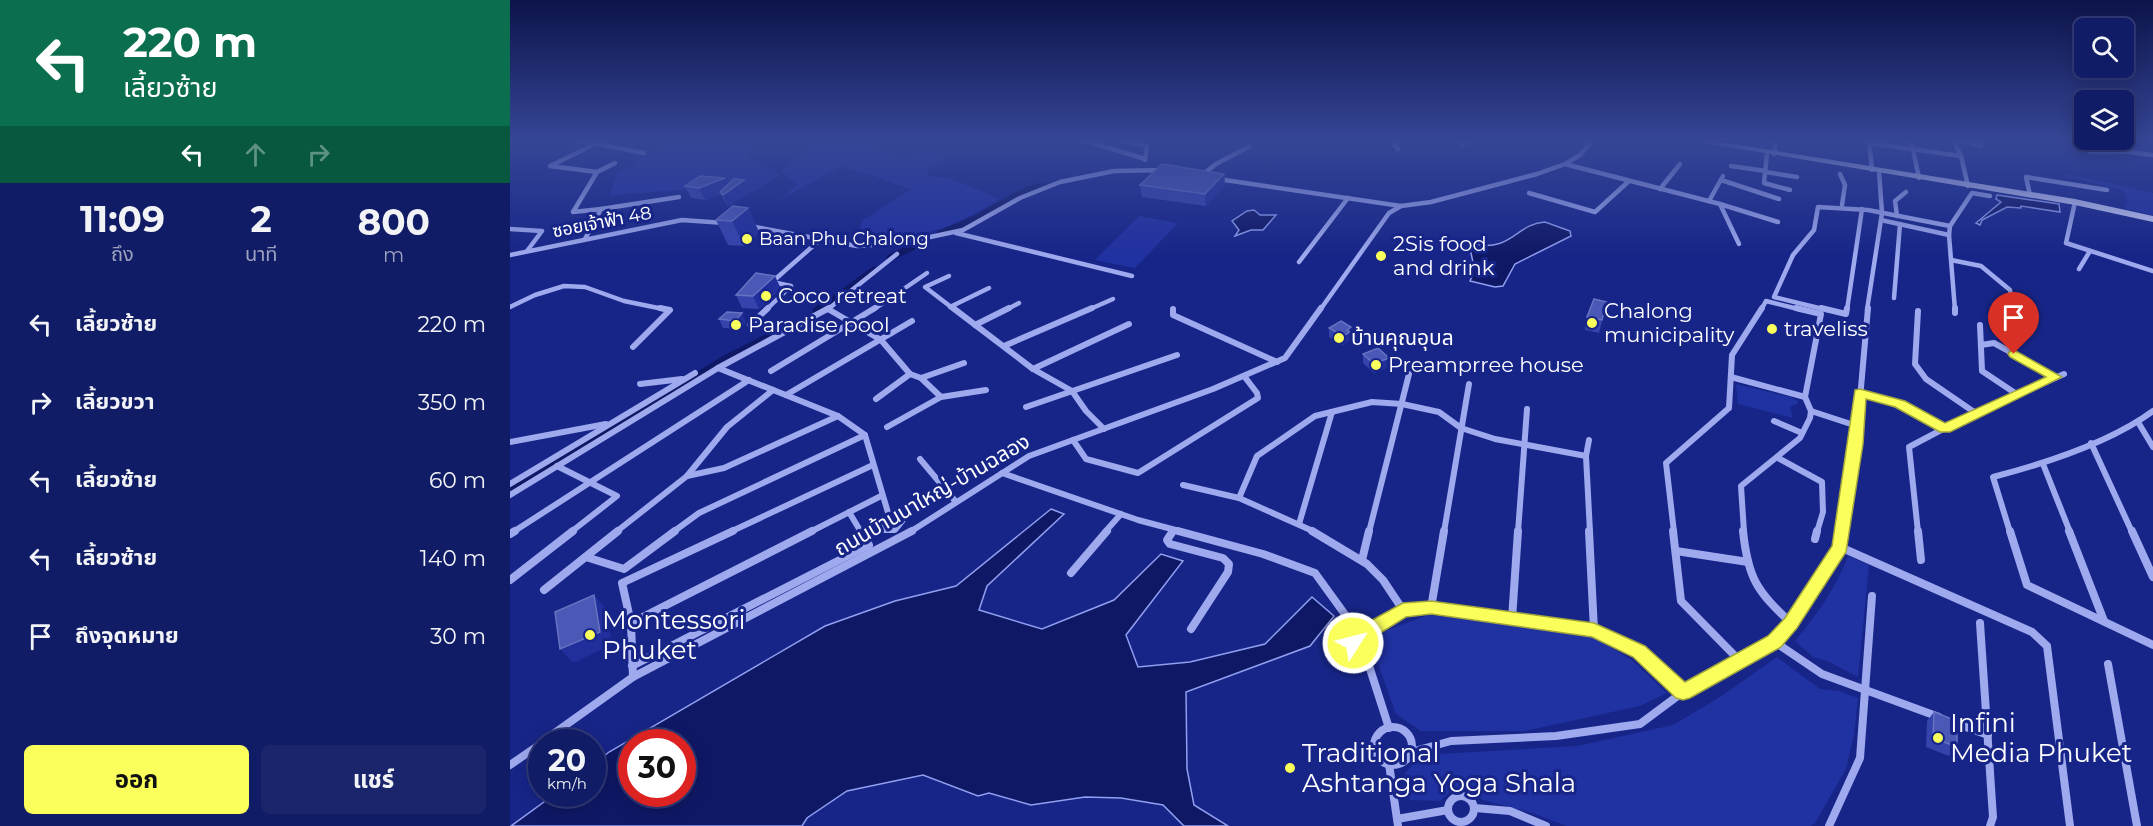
<!DOCTYPE html>
<html lang="th">
<meta charset="utf-8">
<style>
body{margin:0;font-family:Montserrat,"Noto Sans Thai",sans-serif;background:#1a256c;color:#f1f3f6;height:100vh;display:flex;flex-direction:column;font-size:22px;white-space:nowrap}
*{box-sizing:border-box;margin:0}
p{font-size:20px;color:#9ca1bf}
.icon{flex:none;width:33px;height:33px;fill:none;stroke:currentColor;stroke-width:2;stroke-linecap:round;stroke-linejoin:round}
.map{position:relative;flex:1;overflow:hidden}
.panel{display:flex;flex-direction:column;background:#111c66;width:510px}
.panel>*{flex:none}
.guide{background:#0b6e4f;color:#fff;overflow:hidden}
.controls{position:absolute;left:1564px;top:18px;display:grid;gap:12px}
.controls a{display:grid;place-items:center;width:60px;height:60px;border-radius:9px;background:#111c66;box-shadow:0 3px 15px #0003,0 0 0 2px #303a7a;font-size:30px}
.speed{position:absolute;left:18px;top:729px;display:flex;gap:12px;font-size:30px;font-weight:700;text-align:center}
.speed>*{display:grid;place-content:center;width:78px;height:78px;border-radius:50%;background:#111c66;box-shadow:0 3px 15px #0003,0 0 0 2px #303a7a;line-height:1}
.speed small{font-size:15px;font-weight:400}
.speed .limit{border:9px solid #d22;background:#fff;color:#111}
.pin{position:absolute;display:grid;place-items:center;width:51px;height:51px;color:#fff;margin:-62px -26px;border-radius:50% 50% 50% 0;rotate:-45deg;box-shadow:0 0 6px #0007}
.pin .icon{rotate:45deg}
.me{position:absolute;width:66px;margin:-33px;rotate:54deg;stroke-linejoin:round;filter:drop-shadow(0 0 4px #0008)}
.turn{display:flex;align-items:center;gap:21px;height:126px;padding:0 24px;font-size:27px}
.turn .icon{width:78px;height:78px;stroke-width:2.5}
.turn b{display:block;font-size:42px;line-height:51px}
.lanes{display:flex;align-items:center;height:57px;padding:0 24px;background:#0003;justify-content:center;gap:30px;direction:ltr}
.lanes .off{opacity:.35}
.eta{display:flex;justify-content:space-evenly;align-items:center;height:102px;text-align:center}
.eta b{font-size:36px;font-weight:700;line-height:42px}
.primary-button{display:flex;gap:12px;margin-top:auto;padding:12px 24px}
.primary-button a{flex:1;height:69px;border-radius:9px;background:#faff5b;color:#111;font-size:24px;font-weight:700;line-height:69px;text-align:center}
.primary-button a+a{background:#1a256c;color:#f1f3f6}
ul{padding:0;list-style:none}
li{display:flex;align-items:center;gap:18px;height:78px;padding:0 24px}
li div{flex:1}
li b{display:block;font-size:22px}
li em{font-style:normal}
main{display:flex;flex:1;min-height:0}
.map>svg:first-child{display:block}
.green{fill:#2031a1}
.water{fill:#0f1865;stroke:#919ff0;stroke-width:1.5;fill-rule:evenodd}
.lines{fill:none;stroke-linecap:round;stroke-linejoin:round}
.canal-far1{stroke:#0f1865;stroke-width:7}
.canal{stroke:#0f1865;stroke-width:9}
.minor-far2{stroke:#9ea9ee;stroke-width:4.5}
.minor-far1{stroke:#9ea9ee;stroke-width:6}
.minor{stroke:#9ea9ee;stroke-width:8}
.secondary{fill:#cbd1fa;fill-rule:evenodd}
.wall{fill:#3544ad}
.shaded-wall{fill:#202f9b}
.building{fill:#4b58b6;stroke:#6772c1;stroke-width:1.5}
.route{fill:#faff5b;stroke:#a2a63b;stroke-width:1.5}
.poi-dot{fill:#faff5b;stroke:#172588;stroke-width:2}
.labels{text-anchor:middle;stroke-width:6;stroke-linejoin:round;paint-order:stroke}
.far-street-label{font-size:18px;fill:#fff;stroke:#172588}
.far-poi-label{font-size:18px;fill:#fff;stroke:#172588;text-anchor:start}
.poi-label{font-size:21px;fill:#fff;stroke:#172588;text-anchor:start}
.street-label{font-size:21px;fill:#fff;stroke:#172588}
.near-poi-label{font-size:26px;fill:#fff;stroke:#172588;text-anchor:start}
</style>
<main>
<section class="panel">
<div class="guide">
<div class="turn"><svg class="icon" aria-label="left" viewBox="0 0 24 24"><path d="M17 20v-9H6M10 6l-5 5 5 5"/></svg><div><b>220 m</b>เลี้ยวซ้าย</div></div>
<div class="lanes"><svg class="icon" aria-label="left" viewBox="0 0 24 24"><path d="M17 20v-9H6M10 6l-5 5 5 5"/></svg><svg class="icon off" aria-label="ahead" viewBox="0 0 24 24"><path d="M12 20V5M6 11l6-6 6 6"/></svg><svg class="icon off" aria-label="right" viewBox="0 0 24 24"><path d="M7 20v-9h11M14 6l5 5-5 5"/></svg></div>
</div>
<div class="eta">
<div><b>11:09</b><p>ถึง</p></div>
<div><b>2</b><p>นาที</p></div>
<div><b>800</b><p>m</p></div>
</div>
<ul>
<li><svg class="icon" aria-label="left" viewBox="0 0 24 24"><path d="M17 20v-9H6M10 6l-5 5 5 5"/></svg><div><b>เลี้ยวซ้าย</b></div><em>220 m</em></li>
<li><svg class="icon" aria-label="right" viewBox="0 0 24 24"><path d="M7 20v-9h11M14 6l5 5-5 5"/></svg><div><b>เลี้ยวขวา</b></div><em>350 m</em></li>
<li><svg class="icon" aria-label="left" viewBox="0 0 24 24"><path d="M17 20v-9H6M10 6l-5 5 5 5"/></svg><div><b>เลี้ยวซ้าย</b></div><em>60 m</em></li>
<li><svg class="icon" aria-label="left" viewBox="0 0 24 24"><path d="M17 20v-9H6M10 6l-5 5 5 5"/></svg><div><b>เลี้ยวซ้าย</b></div><em>140 m</em></li>
<li><svg class="icon" aria-label="arrive" viewBox="0 0 24 24"><path d="M6 21V4h12l-3 4 3 4H6"/></svg><div><b>ถึงจุดหมาย</b></div><em>30 m</em></li>
</ul>
<div class="primary-button"><a>ออก</a><a>แชร์</a></div>
</section>
<div class="map">
<svg width="1643" height="826" viewBox="0 0 1643 826">
<rect width="100%" height="100%" fill="#172588"/>
<g class="green">
<path d="M194,140L240,150L235,156L270,174L244,192C194,188 150,190 99,196L107,172L125,165L123,161L155,149Z"/>
<path d="M344,143L394,161L417,151L437,158L416,169L419,176L438,178L490,199C438,232 403,242 342,234L350,228L352,221L401,189L348,171L331,167L269,200L287,185L270,171L303,149Z"/>
<polygon points="1557,174 1643,193 1643,215 1615,209 1613,206 1616,205 1617,200 1613,190 1555,176"/>
<polygon points="629,216 668,223 625,268 585,260"/>
<polygon points="1226,384 1280,397 1288,401 1288,404 1280,407 1283,418 1228,404"/>
<path d="M1338,556L1359,565L1348,677L1317,661L1303,657L1285,641C1307,614 1326,588 1338,556Z"/>
<polygon points="918,615 1080,635 1122,660 1157,693 1130,706 1015,731 911,731 886,714 865,655 870,636 875,631"/>
<polygon points="1267,657 1310,689 1329,691 1348,698 1344,735 1336,769 1305,823 1301,826 1057,826 1019,812 973,800 963,791 952,788 940,792 930,801 900,800 895,773 911,755 1067,746 1163,725 1210,697"/>
</g>
<g class="water">
<polygon points="1487,195 1549,204 1550,212 1511,206 1511,208 1497,207 1472,220 1470,225 1466,223 1491,202 1486,199"/>
<polygon points="744,210 750,215 766,215 753,230 741,230 725,236 729,230 722,221 737,211"/>
<path d="M1035,222L1060,231L1061,236L1005,264L993,286L985,287L960,281C966,270 963,257 958,245L961,243C1001,254 1005,224 1035,222Z"/>
<path d="M541,509L554,514L477,586L469,610L532,629L604,600L651,554L673,561L616,635L628,667L680,662L755,644L802,597L824,616L800,646L676,692L677,769L684,805L718,826H674L653,805L611,798L575,797L521,805L479,793L468,796L413,775L337,791L297,818L292,826H1L45,794H82L83,765L99,752L315,626L385,601L446,586ZM122,742H172V794H122Z"/>
</g>
<g class="lines">
<g class="canal-far1">
<polyline points="1618,140 1643,142"/>
<polyline points="517,190 534,186"/>
<polyline points="430,234 465,219 511,193"/>
<polyline points="380,258 416,240"/>
<polyline points="309,310 364,270"/>
</g>
<g class="canal">
<polyline points="307,311 311,308"/>
<polyline points="0,491 213,361 258,338"/>
</g>
<g class="minor-far2">
<polyline points="67,140 134,153"/>
<polyline points="573,140 635,159"/>
<polyline points="612,140 637,146 635,160"/>
<polyline points="885,140 884,144 888,149"/>
<polyline points="1359,140 1362,170"/>
<polyline points="1401,140 1409,178"/>
<polyline points="1448,140 1445,144 1451,156 1458,186"/>
<polyline points="1453,140 1471,146"/>
<polyline points="1360,143 1451,156"/>
<polyline points="85,144 40,166 87,172"/>
<polyline points="953,144 957,140"/>
<polyline points="1580,152 1619,152 1643,155"/>
<polyline points="1257,153 1254,183 1280,190"/>
<polyline points="1264,154 1266,140"/>
<polyline points="1055,164 1210,204 1229,244"/>
<polyline points="1221,166 1256,171"/>
<polyline points="1256,172 1287,177"/>
<polyline points="1330,174 1335,185 1332,205"/>
<polyline points="692,175 706,164 740,146"/>
<polyline points="708,179 891,206 921,202 1027,174 1055,164 1070,155 1083,140"/>
<polyline points="1211,180 1269,199"/>
<polyline points="1150,189 1170,164"/>
<polyline points="1019,193 1085,212 1119,181"/>
<polyline points="1520,195 1516,177 1597,190"/>
<polyline points="1199,201 1213,176"/>
<polyline points="1565,202 1556,243 1643,271"/>
<polyline points="1210,204 1268,222"/>
<polyline points="91,209 63,212 87,172 105,163"/>
<polyline points="1387,216 1385,201 1396,192"/>
<polyline points="240,226 347,246 392,243 453,230 510,198 550,182 604,171 654,170"/>
<polyline points="1440,226 1462,193 1480,196"/>
<polyline points="0,229 32,231 17,251"/>
<polyline points="446,233 622,276"/>
<polyline points="1439,235 1445,310"/>
<polyline points="75,239 91,209 169,197"/>
<polyline points="0,255 172,220 215,223"/>
<polyline points="1441,260 1471,266 1500,290 1503,308"/>
<polyline points="789,262 838,198"/>
<polyline points="1569,269 1580,251"/>
<polyline points="439,276 415,287 445,310"/>
<polyline points="1384,298 1390,224"/>
<polyline points="0,307 25,295 54,286 75,287 114,301 158,310"/>
<polyline points="440,307 479,288"/>
<polyline points="256,310 281,286 262,282 311,239"/>
<polyline points="317,310 387,254"/>
<polyline points="363,310 417,273"/>
<polyline points="496,310 509,303"/>
<polyline points="578,310 603,299"/>
<polyline points="810,310 879,213 891,206"/>
<polyline points="1251,310 1256,301 1292,310"/>
<polyline points="1317,310 1264,297 1283,255 1304,230 1308,207 1358,210 1440,226 1439,235 1371,220"/>
<polyline points="1337,310 1352,209"/>
<polyline points="1357,310 1372,213 1369,171"/>
</g>
<g class="minor-far1">
<polyline points="443,308 523,369 562,391 576,411 594,429"/>
<polyline points="1311,308 1336,314 1337,308"/>
<polyline points="1445,308 1445,313"/>
<polyline points="318,309 371,340 400,374 411,378 431,397 476,390"/>
<polyline points="663,309 663,315 767,362"/>
<polyline points="1408,311 1405,364 1416,379 1467,414"/>
<polyline points="240,325 258,308"/>
<polyline points="465,325 499,308"/>
<polyline points="1470,325 1472,371 1508,395"/>
<polyline points="1471,345 1484,343 1546,377"/>
<polyline points="494,346 582,308"/>
<polyline points="123,347 160,310 150,308"/>
<polyline points="208,368 328,416 355,435 379,516"/>
<polyline points="523,369 619,324"/>
<polyline points="261,371 365,308"/>
<polyline points="1221,377 1295,397"/>
<polyline points="411,378 454,363"/>
<polyline points="130,384 172,379"/>
<polyline points="1350,393 1390,404 1435,428 1399,447 1408,532"/>
<polyline points="276,395 402,321"/>
<polyline points="366,399 400,374"/>
<polyline points="516,407 667,355"/>
<polyline points="1301,411 1347,426"/>
<polyline points="1264,421 1292,433"/>
<polyline points="1628,422 1643,447"/>
<polyline points="377,427 431,397"/>
<polyline points="1435,428 1554,374"/>
<polyline points="563,440 576,459 628,473 748,398 747,393 734,376"/>
<polyline points="1079,440 1076,456 1080,532"/>
<polyline points="0,442 96,424"/>
<polyline points="1581,443 1622,532"/>
<polyline points="1268,458 1312,482 1313,512 1307,532"/>
<polyline points="410,459 446,502"/>
<polyline points="1533,464 1560,532"/>
<polyline points="47,466 107,496 61,532"/>
<polyline points="492,473 628,520 673,532"/>
<polyline points="177,476 214,468 328,416"/>
<polyline points="0,484 185,373"/>
<polyline points="673,485 729,498"/>
<polyline points="0,495 208,368 319,308"/>
<polyline points="339,512 351,532"/>
<polygon points="379,516 390,516 393,520 385,530 374,530 370,526 372,521"/>
<polyline points="789,524 822,412"/>
<polyline points="3,532 239,380"/>
<polyline points="106,532 177,476 217,427 263,390"/>
<polyline points="163,532 189,513 355,435"/>
<polyline points="220,532 363,465"/>
<polyline points="300,532 371,496"/>
<polyline points="400,532 519,456 703,389 775,358 811,308"/>
<polyline points="595,532 611,514"/>
<polyline points="662,532 663,530"/>
<polyline points="805,532 729,498 747,456 805,416 862,402 892,404 929,412 951,428 985,439 1076,456"/>
<polyline points="859,532 899,374"/>
<polyline points="934,532 959,384"/>
<polyline points="1008,532 1017,409"/>
<polyline points="1164,532 1156,463 1219,408 1222,355 1252,308"/>
<polyline points="1234,532 1231,486 1290,438 1300,418 1301,411 1295,397 1311,314 1286,308"/>
<polyline points="1332,532 1346,444 1358,308"/>
<path d="M1500,532L1483,477C1533,464 1601,442 1643,411"/>
</g>
<g class="minor">
<polyline points="663,531 657,540 660,544 713,558 719,564 718,572 681,629"/>
<polyline points="668,531 753,554 805,573 847,631"/>
<polyline points="802,531 857,564 873,580 893,610"/>
<polyline points="1079,531 1084,630"/>
<polyline points="1163,531 1171,601 1230,661"/>
<path d="M1233,531C1238,579 1247,591 1281,623"/>
<polyline points="1408,531 1411,560"/>
<polyline points="1500,531 1517,585 1643,645"/>
<polyline points="1559,531 1594,621"/>
<polyline points="1622,531 1643,577"/>
<polyline points="0,534 5,531"/>
<polyline points="1305,539 1307,531"/>
<polyline points="1330,547 1522,632 1537,646 1560,826"/>
<polyline points="1166,551 1238,562"/>
<polyline points="76,557 114,569 165,531"/>
<polyline points="852,560 859,531"/>
<polyline points="561,573 597,531"/>
<polyline points="0,580 63,531"/>
<polyline points="34,590 108,531"/>
<polyline points="921,608 934,531"/>
<polyline points="1002,619 1008,531"/>
<polyline points="121,623 302,531"/>
<polyline points="1470,623 1483,817 1480,826"/>
<circle cx="851" cy="639" r="9"/>
<polyline points="858,632 893,610 921,608 1084,630 1129,651 1173,692"/>
<polyline points="1265,642 1312,674 1429,717"/>
<polyline points="853,647 879,728"/>
<polyline points="1598,664 1627,826"/>
<polyline points="122,666 359,545 350,531"/>
<polyline points="123,677 121,623 112,583 223,531"/>
<polyline points="1442,722 1478,735"/>
<circle cx="883" cy="746" r="19"/>
<polyline points="32,742 123,677 402,531"/>
<polyline points="901,752 941,741 1046,736 1130,724 1173,692 1265,642 1281,623 1330,547 1333,531"/>
<polyline points="879,764 888,826"/>
<polyline points="0,765 32,743"/>
<circle cx="951" cy="809" r="13"/>
<polyline points="965,808 1000,811 1036,826"/>
<polyline points="887,819 938,810"/>
<polyline points="1319,826 1350,758 1362,596"/>
</g>
<polygon class="secondary" points="1177,140 1198,140 1565,199 1643,216 1643,222 1565,205"/>
</g>
<g class="wall">
<polygon points="714,174 715,186 696,206 632,197 630,185"/>
<polygon points="234,180 240,192 218,207 216,204 211,194 195,200 181,198 175,186 218,184"/>
<polygon points="238,208 249,232 234,246 218,245 206,220"/>
<polygon points="271,289 249,309 232,308 226,295"/>
<polygon points="1097,302 1089,333 1075,330 1077,317"/>
<polygon points="209,319 236,322 229,329 213,328"/>
<polygon points="819,328 841,336 840,337 840,340 833,345 819,337"/>
<polygon points="853,354 879,358 879,367 864,373 853,363"/>
<polygon points="1424,712 1447,747 1439,756 1416,747 1417,721"/>
</g>
<g class="shaded-wall">
<polygon points="714,174 715,186 696,206 695,194"/>
<polygon points="215,178 221,190 234,180 240,192 218,207 213,195 219,191 195,200 189,188"/>
<polygon points="238,208 249,232 234,246 222,221"/>
<polygon points="265,276 271,289 249,309 243,296"/>
<polygon points="232,313 236,322 229,329 225,321"/>
<polygon points="841,327 841,336 840,337 840,340 833,345 833,336 837,330"/>
<polygon points="879,358 879,367 864,373 864,364"/>
<polygon points="84,595 96,609 102,645 63,663 50,649"/>
</g>
<g class="building">
<polygon points="652,164 714,174 695,194 630,185"/>
<polygon points="190,176 215,178 189,188 175,186"/>
<polygon points="224,179 234,180 213,195 210,192"/>
<polygon points="223,206 238,208 222,221 206,220"/>
<polygon points="246,273 265,276 243,296 226,295"/>
<polygon points="1084,299 1097,302 1092,320 1077,317"/>
<polygon points="217,312 232,313 225,321 209,319"/>
<polygon points="831,321 841,327 837,330 840,332 833,336 819,328"/>
<polygon points="868,348 879,358 864,364 853,354"/>
<polygon points="84,595 90,632 50,649 45,612"/>
<polygon points="1424,712 1447,721 1447,747 1423,738"/>
</g>
<linearGradient id="sky" x2="0" y2="1"><stop stop-color="#0d144b"/><stop offset="0.55" stop-color="#364696"/><stop offset="1" stop-color="#364696" stop-opacity="0"/></linearGradient>
<rect width="1643" height="256" fill="url(#sky)"/>
<polygon class="route" points="1504,350 1552,377 1440,432 1430,432 1385,407 1356,399 1353,444 1336,552 1287,628 1271,647 1180,698 1173,700 1166,698 1123,657 1082,637 921,614 896,617 864,637 851,639 849,649 843,651 837,649 834,634 841,626 855,624 893,603 921,601 1084,623 1135,646 1175,682 1258,636 1275,618 1322,546 1345,390 1350,389 1395,401 1435,423 1536,377 1500,357 1498,354 1500,351"/>
<g class="poi-dot">
<circle cx="237" cy="239" r="6"/>
<circle cx="871" cy="256" r="6"/>
<circle cx="256" cy="296" r="6"/>
<circle cx="1082" cy="323" r="6"/>
<circle cx="226" cy="325" r="6"/>
<circle cx="1262" cy="329" r="6"/>
<circle cx="829" cy="338" r="6"/>
<circle cx="866" cy="365" r="6"/>
<circle cx="80" cy="635" r="6"/>
<circle cx="1428" cy="738" r="6"/>
<circle cx="780" cy="768" r="6"/>
</g>
<g class="labels">
<g class="far-street-label">
<text transform="translate(92 222) rotate(-11)" y="6">ซอยเจ้าฟ้า 48</text>
</g>
<g class="far-poi-label">
<text x="249" y="245">Baan Phu Chalong</text>
</g>
<g class="poi-label">
<text x="883" y="251">2Sis food<tspan x="883" dy="24">and drink</tspan></text>
<text x="268" y="303">Coco retreat</text>
<text x="1094" y="318">Chalong<tspan x="1094" dy="24">municipality</tspan></text>
<text x="238" y="332">Paradise pool</text>
<text x="1274" y="336">traveliss</text>
<text x="841" y="345">บ้านคุณอุบล</text>
<text x="878" y="372">Preamprree house</text>
</g>
<g class="street-label">
<text transform="translate(422 495) rotate(-30)" y="7">ถนนบ้านนาใหญ่-บ้านฉลอง</text>
</g>
<g class="near-poi-label">
<text x="92" y="629">Montessori<tspan x="92" dy="30">Phuket</tspan></text>
<text x="1440" y="732">Infini<tspan x="1440" dy="30">Media Phuket</tspan></text>
<text x="792" y="762">Traditional<tspan x="792" dy="30">Ashtanga Yoga Shala</tspan></text>
</g>
</g>
</svg>
<div class="controls">
<a><svg class="icon" aria-label="search" viewBox="0 0 24 24"><circle cx="10" cy="10" r="6"/><path d="M15 15l6 6"/></svg></a>
<a><svg class="icon" aria-label="layers" viewBox="0 0 24 24"><path d="M12 4l9 5-9 5-9-5zM3 14l9 5 9-5"/></svg></a>
</div>
<div class="speed"><div>20<small>km/h</small></div><div class="limit">30</div></div>
<div class="pin" style="left:1504px;top:354px;background:#d93025"><svg class="icon" aria-label="arrive" viewBox="0 0 24 24"><path d="M6 21V4h12l-3 4 3 4H6"/></svg></div>
<svg class="me" style="left:843px;top:643px" viewBox="-20 -20 40 40"><circle r="17" fill="#faff5b" stroke="#fff" stroke-width="3"/><path d="M0-11L8 9 0 5-8 9z" fill="#fff"/></svg>
</div>
</main>
